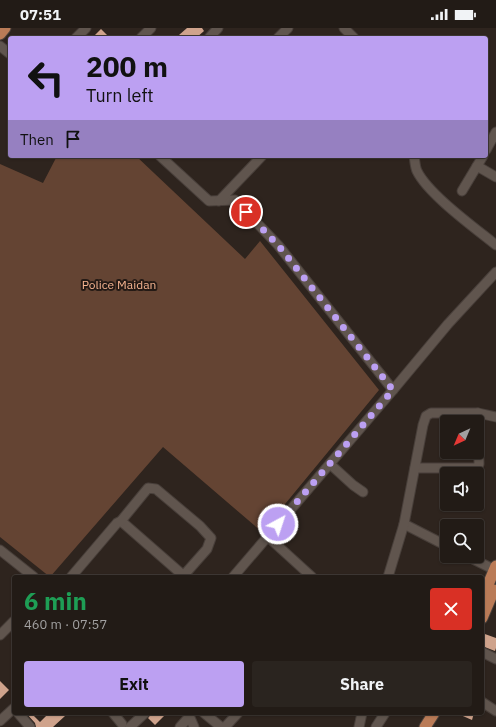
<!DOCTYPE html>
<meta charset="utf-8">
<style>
body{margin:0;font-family:"IBM Plex Sans",sans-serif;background:#2a241f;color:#f1f3f6;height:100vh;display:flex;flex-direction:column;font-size:15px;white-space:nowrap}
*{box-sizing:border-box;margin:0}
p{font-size:13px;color:#a2a1a1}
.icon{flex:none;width:22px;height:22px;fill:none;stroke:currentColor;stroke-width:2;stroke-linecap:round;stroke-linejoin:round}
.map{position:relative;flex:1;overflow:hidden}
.side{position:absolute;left:12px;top:547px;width:472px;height:140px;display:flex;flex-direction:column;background:#221b16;border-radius:4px;box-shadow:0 1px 3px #0004,0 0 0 1px #3f3935}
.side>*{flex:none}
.top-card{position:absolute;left:8px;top:8px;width:480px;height:122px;border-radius:4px;box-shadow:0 1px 3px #0004,0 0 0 1px #3f3935;background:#bca0f2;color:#111;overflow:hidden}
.needle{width:26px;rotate:224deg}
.tools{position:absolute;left:440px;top:387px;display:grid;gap:8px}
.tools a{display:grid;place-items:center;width:44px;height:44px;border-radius:4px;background:#221b16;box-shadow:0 1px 3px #0004,0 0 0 1px #3f3935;font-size:20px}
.pin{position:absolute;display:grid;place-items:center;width:34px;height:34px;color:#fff;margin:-17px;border:2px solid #fff;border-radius:50%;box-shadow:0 1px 4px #0007}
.me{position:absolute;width:44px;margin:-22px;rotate:40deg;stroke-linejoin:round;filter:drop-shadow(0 0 3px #0008)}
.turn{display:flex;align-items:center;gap:14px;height:84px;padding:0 12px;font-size:18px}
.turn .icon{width:52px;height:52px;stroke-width:2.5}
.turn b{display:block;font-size:28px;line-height:34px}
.then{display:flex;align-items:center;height:38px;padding:0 12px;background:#0003;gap:8px;font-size:15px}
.round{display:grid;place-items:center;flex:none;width:42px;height:42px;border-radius:4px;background:#2a241f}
.headline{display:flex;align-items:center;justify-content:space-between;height:68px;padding:0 12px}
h1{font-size:24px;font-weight:800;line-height:30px;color:#1e9e55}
.button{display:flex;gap:8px;margin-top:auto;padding:8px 12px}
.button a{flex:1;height:46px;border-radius:4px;background:#bca0f2;color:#111;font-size:16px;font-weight:800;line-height:46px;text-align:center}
.button a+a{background:#2a241f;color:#f1f3f6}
.status{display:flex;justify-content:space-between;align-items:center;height:28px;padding:0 20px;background:#221b16;direction:ltr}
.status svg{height:11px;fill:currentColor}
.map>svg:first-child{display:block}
.green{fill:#644433}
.building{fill:#cfa38c}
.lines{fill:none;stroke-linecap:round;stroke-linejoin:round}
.minor-casing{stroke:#483f3a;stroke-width:11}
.major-casing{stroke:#483f3a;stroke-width:13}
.minor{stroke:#60554e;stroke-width:9}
.major{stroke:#ba7b57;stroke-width:11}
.route{stroke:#bca0f2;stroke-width:7;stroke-dasharray:0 12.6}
.labels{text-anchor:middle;stroke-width:4;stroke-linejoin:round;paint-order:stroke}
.park-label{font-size:12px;fill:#f6b490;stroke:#241a15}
</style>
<div class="status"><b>07:51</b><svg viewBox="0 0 49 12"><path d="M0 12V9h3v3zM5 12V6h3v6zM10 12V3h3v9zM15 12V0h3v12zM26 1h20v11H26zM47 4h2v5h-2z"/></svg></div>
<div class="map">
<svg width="496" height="699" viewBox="0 0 496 699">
<rect width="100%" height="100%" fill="#2e241e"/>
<polygon class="green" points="57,128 136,128 245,231 260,213 379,362 262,504 163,419 50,549 0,509 0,136 43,155"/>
<g class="building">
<polygon points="187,0 202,0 204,3 196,10 181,10 179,7"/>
<polygon points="101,1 110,10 92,10"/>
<polygon points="482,605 496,610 496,620 495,623 482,618"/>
<polygon points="0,653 9,662 0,671"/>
<polygon points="26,685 31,685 40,694 49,685 62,685 65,688 53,699 36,699 35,695"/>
<polygon points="152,685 167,685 155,697 148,690"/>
<polygon points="456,685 474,685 472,692"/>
</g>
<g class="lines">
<defs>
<g id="minor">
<polyline points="344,0 354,10"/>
<polyline points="76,10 86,0"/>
<polyline points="141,10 151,0"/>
<polyline points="209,10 218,0"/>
<polyline points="278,10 288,0"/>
<polyline points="0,18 10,26"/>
<polyline points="486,122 496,104"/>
<polyline points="160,128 209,173 235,172 278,217 393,362"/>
<path d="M414,128C415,133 415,139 417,143C428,166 475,200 496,217"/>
<polyline points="483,128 477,138 496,149"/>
<polyline points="462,163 477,138"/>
<polyline points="219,173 262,128"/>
<polyline points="330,436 353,457 363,464"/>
<polyline points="415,440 477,440 479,436 478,385"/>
<polyline points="121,493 185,549"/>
<polyline points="404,496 447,518"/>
<polyline points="267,508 312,549"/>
<polyline points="0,522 34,549"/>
<polyline points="467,528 495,542"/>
<polyline points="71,549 117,495 121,493 148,460 156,461 200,498 211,510 207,521 184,547"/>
<polyline points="233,549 393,362 448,296 496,244"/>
<polyline points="388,549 404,496 423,397 426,388 431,385 478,385 496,389"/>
<polyline points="0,607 14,593"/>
<polyline points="482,624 496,631"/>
<polyline points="482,674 496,683"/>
<polyline points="18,685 30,699"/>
<polyline points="113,685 122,696"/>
<polyline points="188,685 194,699"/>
<polyline points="204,685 221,699"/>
<polyline points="0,693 14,680"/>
<polyline points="130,699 145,685"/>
<polyline points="180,699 189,689"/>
<polyline points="225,699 238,685"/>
<polyline points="359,699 362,685"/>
<polyline points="376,699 385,685"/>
</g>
<g id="major">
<polyline points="0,6 5,0"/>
<polyline points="482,571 496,538"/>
<polyline points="482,590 494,562"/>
<polyline points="425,699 434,685"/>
</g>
</defs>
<use href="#minor" class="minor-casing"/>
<use href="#major" class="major-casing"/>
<use href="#minor" class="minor"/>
<use href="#major" class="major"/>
</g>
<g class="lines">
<polyline class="route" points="246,184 278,217 393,362 278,496"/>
</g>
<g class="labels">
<g class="park-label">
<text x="119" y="261">Police Maidan</text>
</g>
</g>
</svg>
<div class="tools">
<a><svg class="needle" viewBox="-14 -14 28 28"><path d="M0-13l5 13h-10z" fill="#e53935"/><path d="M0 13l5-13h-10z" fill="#a2a1a1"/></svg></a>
<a><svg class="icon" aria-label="sound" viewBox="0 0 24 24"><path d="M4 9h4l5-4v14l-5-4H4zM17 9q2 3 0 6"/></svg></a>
<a><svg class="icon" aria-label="search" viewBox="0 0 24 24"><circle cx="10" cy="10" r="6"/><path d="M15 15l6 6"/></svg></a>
</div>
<div class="pin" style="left:246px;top:184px;background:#d93025"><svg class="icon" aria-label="arrive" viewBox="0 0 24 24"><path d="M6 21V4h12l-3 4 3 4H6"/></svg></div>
<svg class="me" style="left:278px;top:496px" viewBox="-20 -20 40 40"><circle r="17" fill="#bca0f2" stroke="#fff" stroke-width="3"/><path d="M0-11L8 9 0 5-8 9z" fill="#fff"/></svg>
<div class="top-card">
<div class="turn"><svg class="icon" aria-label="left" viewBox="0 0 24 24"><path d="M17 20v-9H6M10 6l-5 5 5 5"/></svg><div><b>200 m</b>Turn left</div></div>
<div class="then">Then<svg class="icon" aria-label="arrive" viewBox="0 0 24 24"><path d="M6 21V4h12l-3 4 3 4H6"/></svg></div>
</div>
<section class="side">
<div class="headline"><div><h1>6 min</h1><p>460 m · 07:57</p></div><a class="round" style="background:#d93025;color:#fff"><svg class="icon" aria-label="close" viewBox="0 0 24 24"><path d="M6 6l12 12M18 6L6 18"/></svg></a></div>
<div class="button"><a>Exit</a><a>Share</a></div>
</section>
</div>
